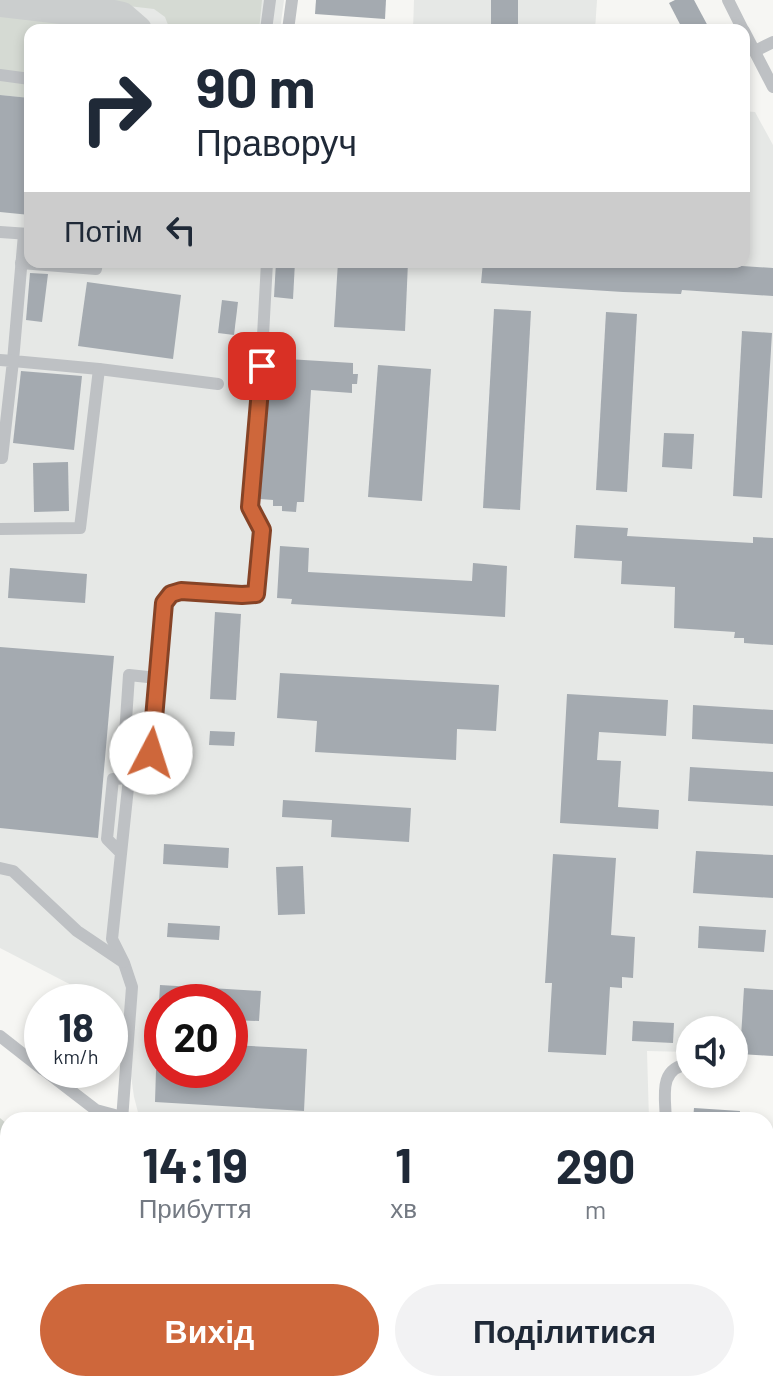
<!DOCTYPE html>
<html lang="uk">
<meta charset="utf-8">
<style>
body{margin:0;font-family:Barlow,sans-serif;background:#f2f2f3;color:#1f2937;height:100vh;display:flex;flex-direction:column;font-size:30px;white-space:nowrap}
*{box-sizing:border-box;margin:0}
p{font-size:26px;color:#747a83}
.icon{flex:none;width:44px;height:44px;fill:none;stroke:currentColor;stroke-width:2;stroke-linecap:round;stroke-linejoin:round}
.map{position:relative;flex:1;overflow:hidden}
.details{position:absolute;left:0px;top:1112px;width:774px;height:280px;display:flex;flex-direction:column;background:#fff;border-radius:24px 24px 0 0;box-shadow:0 4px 12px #0003}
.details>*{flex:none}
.top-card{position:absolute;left:24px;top:24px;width:726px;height:244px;border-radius:16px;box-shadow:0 4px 12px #0003;background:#fff;color:#1f2937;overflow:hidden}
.fabs{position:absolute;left:676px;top:1016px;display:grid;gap:16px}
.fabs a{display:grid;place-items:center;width:72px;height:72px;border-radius:50%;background:#fff;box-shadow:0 4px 12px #0003;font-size:40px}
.speed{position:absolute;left:24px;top:984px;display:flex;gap:16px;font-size:40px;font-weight:700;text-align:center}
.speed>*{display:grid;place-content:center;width:104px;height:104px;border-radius:50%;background:#fff;box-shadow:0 4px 12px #0003;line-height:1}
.speed small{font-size:20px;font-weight:400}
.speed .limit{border:12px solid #d22;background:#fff;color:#111}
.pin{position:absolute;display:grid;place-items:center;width:68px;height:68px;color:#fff;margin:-34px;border-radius:16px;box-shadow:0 4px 12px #0006}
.me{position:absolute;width:88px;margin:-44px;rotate:5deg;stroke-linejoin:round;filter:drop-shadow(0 0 6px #0008)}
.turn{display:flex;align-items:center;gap:28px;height:168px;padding:0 40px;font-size:36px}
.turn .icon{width:104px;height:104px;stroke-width:2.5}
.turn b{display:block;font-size:56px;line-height:68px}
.then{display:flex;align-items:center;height:76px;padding:0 40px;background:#0003;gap:16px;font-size:30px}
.eta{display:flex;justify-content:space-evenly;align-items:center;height:136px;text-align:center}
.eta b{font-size:48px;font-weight:700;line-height:56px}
.cta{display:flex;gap:16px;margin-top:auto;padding:16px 40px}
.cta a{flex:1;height:92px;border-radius:48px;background:#ce673b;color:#fff;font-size:32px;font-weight:700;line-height:92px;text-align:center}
.cta a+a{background:#f2f2f3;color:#1f2937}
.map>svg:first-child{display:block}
.built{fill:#e6e8e6;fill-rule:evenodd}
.green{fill:#d5dad3}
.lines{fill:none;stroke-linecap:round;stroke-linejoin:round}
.taxiway{stroke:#cbcece;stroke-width:30}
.building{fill:#a4aab0}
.minor{stroke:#bec1c4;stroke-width:12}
.route-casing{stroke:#864326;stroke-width:20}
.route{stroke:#ce673b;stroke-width:14}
</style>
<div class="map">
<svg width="773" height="1392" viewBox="0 0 773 1392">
<rect width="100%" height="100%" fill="#f6f6f3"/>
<g class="built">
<path d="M0,0H284L280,30H30V262H744V111L755,112L773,145V1056L734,1053V1030H690V1052L647,1051L649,1120H140L134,1097L122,1011L110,1005V1002H104L0,948ZM162,1002H230V1070H162Z"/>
<polygon points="414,0 597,0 595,30 413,30"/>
<polygon points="773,1154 773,1392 709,1392 708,1384 766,1384 766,1157"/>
<polygon points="337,1384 666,1384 667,1392 332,1392"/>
</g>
<g class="green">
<polygon points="77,0 262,0 259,30 170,30 165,17 154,9"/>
<polygon points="0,15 87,25 114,30 30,30 30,98 0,95"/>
<polygon points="0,1118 8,1125 8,1275 0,1278"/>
</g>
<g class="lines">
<polyline class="taxiway" points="0,2 113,15 122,17 137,30"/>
</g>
<g class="building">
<polygon points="316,0 386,0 385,19 315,14"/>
<rect x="491" y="0" width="27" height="30"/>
<polygon points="675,0 694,0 710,30 683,30 669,3"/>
<polygon points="0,95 30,98 30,215 0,212"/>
<polygon points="276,262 295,262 293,299 274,297"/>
<polygon points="338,262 408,262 405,331 334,327"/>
<polygon points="483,262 683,262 773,268 773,296 682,290 681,294 623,292 481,283"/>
<polygon points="30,273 48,274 42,322 26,320"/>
<polygon points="87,282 181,295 173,359 78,346"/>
<polygon points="222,300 238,302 234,335 218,333"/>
<polygon points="494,309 531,311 520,510 483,508"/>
<polygon points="606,312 637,314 627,492 596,490"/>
<polygon points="742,331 772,333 762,498 733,496"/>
<polygon points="271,358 353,363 353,374 358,374 357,384 352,384 352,393 311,390 304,502 297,502 296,512 282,511 282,506 273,506 273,500 260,499"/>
<polygon points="378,365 431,369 422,501 368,497"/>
<polygon points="21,371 82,376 74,450 13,443"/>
<polygon points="664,433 694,434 692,469 662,467"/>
<polygon points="68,462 69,511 34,512 33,463"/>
<polygon points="576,525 628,528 627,536 753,543 753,537 773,538 773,645 744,643 744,638 734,638 735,632 674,628 675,587 621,584 622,561 574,558"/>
<polygon points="280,546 309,548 308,572 472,581 473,563 507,566 505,617 291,604 292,599 277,598"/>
<polygon points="10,568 87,574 85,603 8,598"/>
<polygon points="215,612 241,614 236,700 210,699"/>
<polygon points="0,647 114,656 98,838 0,828"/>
<polygon points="280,673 499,685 496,731 457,729 456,760 315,752 317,721 277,718"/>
<polygon points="567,694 668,700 666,736 599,732 597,760 621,761 618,807 659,810 658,829 560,823"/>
<polygon points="693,705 773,710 773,744 692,739"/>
<polygon points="210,731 235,732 234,746 209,745"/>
<polygon points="690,767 773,772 773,806 688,801"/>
<polygon points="283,800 411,808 409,842 331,837 332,820 282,817"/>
<polygon points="164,844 229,848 228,868 163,864"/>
<polygon points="696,851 773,855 773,898 693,893"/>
<polygon points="553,854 616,858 611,935 635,937 633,978 622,977 622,988 610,987 606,1055 548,1052 552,983 545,983"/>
<polygon points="303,866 305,914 278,915 276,867"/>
<polygon points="168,923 220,926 219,940 167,937"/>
<polygon points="699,926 766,930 764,952 698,948"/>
<polygon points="160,985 261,991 259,1021 230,1020 230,1002 159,1002"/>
<polygon points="744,988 773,990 773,1056 740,1054"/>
<polygon points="633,1021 674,1023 673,1043 632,1041"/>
<polygon points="230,1045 307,1049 304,1111 155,1102 156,1070 230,1070"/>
<polygon points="694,1108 740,1111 739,1120 693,1120"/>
</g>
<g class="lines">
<g class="minor">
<polyline points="728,0 743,30"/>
<polyline points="266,30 270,0"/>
<polyline points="288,30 292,0"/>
<polyline points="744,31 773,87"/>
<polyline points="755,51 773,42"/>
<polyline points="0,75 30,79"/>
<polyline points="0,232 29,234"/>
<polyline points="24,234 13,361 99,369 218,384"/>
<polyline points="21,263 96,269 97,262"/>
<polyline points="0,360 13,361 2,458 0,458"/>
<polyline points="0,529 80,528 99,369"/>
<polyline points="157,678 129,675 124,750 151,753 164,603 171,594 181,591 242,595 256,594 262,530 250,507 260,391 267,262"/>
<polyline points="121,853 107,839 113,779 129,778 112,939 124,963 132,987 122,1120"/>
<polyline points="0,868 13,871 77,931 123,962"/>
<polyline points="0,1036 42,1069"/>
<polyline points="44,1070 96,1110 122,1117"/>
<path d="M666,1120C665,1096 658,1067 690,1064"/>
<polyline points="679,1384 679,1392"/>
</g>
</g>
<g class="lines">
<defs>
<polyline id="route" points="151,753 164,603 171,594 181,591 242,595 256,594 262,530 250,507 262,366"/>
</defs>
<use href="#route" class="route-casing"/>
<use href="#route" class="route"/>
</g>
</svg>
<div class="fabs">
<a><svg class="icon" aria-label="sound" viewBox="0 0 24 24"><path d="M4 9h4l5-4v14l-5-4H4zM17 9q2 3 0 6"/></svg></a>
</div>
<div class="speed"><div>18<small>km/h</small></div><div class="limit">20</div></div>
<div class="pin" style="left:262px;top:366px;background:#d93025"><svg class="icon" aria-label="arrive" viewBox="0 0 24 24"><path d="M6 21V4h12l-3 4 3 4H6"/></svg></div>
<svg class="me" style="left:151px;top:753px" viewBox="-20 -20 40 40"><circle r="19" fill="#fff"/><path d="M0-13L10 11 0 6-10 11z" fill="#ce673b"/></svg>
<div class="top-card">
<div class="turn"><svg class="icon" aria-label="right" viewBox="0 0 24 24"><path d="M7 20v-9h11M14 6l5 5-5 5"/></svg><div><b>90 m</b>Праворуч</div></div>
<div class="then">Потім<svg class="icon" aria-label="left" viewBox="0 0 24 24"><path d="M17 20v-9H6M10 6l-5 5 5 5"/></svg></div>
</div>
<section class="details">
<div class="eta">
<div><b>14:19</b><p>Прибуття</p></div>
<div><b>1</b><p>хв</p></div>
<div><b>290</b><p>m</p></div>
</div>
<div class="cta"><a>Вихід</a><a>Поділитися</a></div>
</section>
</div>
